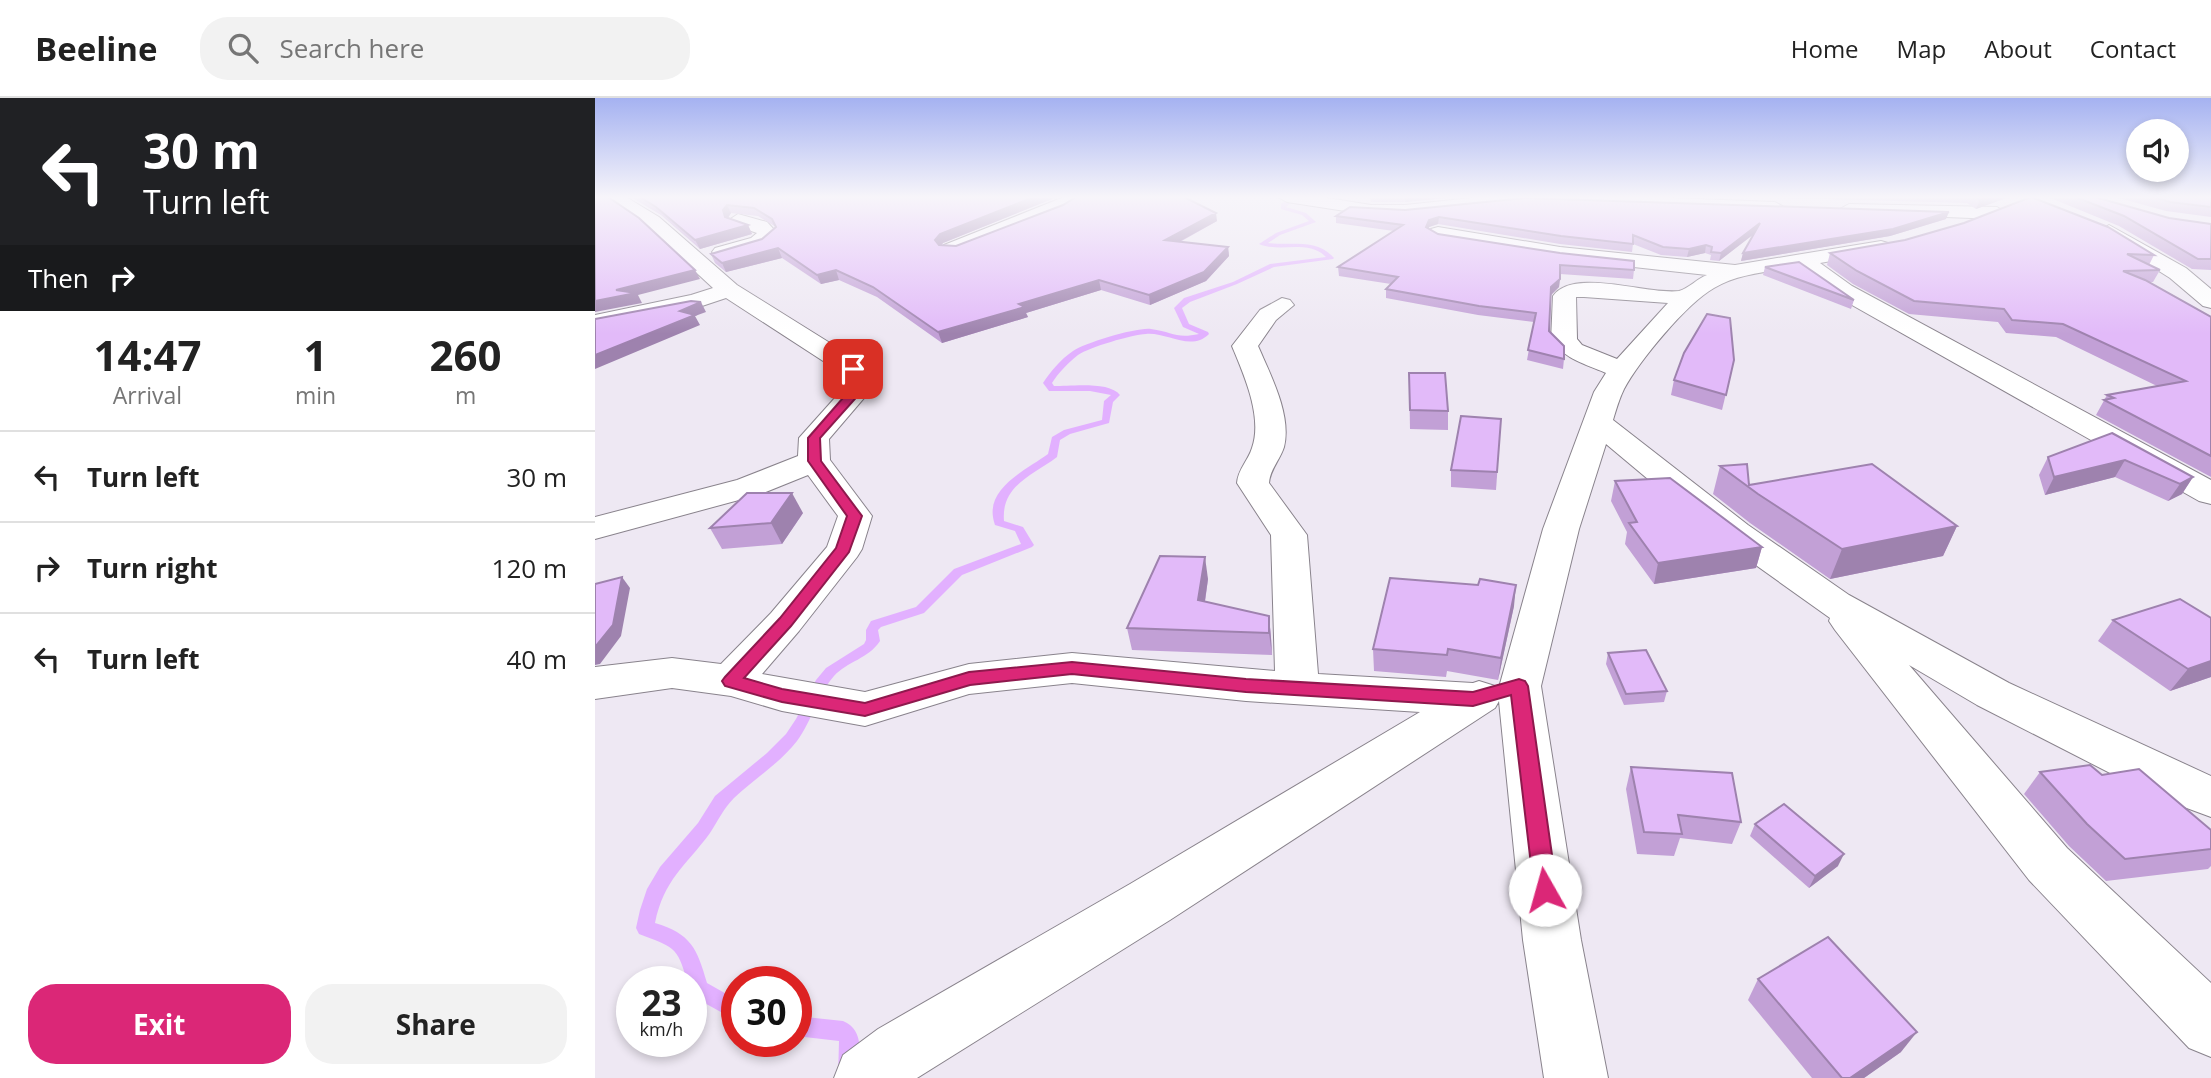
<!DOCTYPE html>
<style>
body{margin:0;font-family:"Open Sans",sans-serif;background:#f2f2f2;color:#222;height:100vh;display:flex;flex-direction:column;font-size:26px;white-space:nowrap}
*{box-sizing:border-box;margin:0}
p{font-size:23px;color:#767676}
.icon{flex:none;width:38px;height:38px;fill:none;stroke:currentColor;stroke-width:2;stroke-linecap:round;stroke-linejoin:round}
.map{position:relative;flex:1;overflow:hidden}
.sheet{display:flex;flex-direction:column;background:#fff;width:595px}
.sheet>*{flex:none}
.top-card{background:#202124;color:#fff;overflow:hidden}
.controls{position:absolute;left:1531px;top:21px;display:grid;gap:14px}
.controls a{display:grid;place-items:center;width:63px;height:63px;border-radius:50%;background:#fff;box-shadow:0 4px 10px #0003;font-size:35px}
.speed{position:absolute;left:21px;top:868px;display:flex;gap:14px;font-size:35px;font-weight:700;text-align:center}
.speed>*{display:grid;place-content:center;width:91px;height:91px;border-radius:50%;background:#fff;box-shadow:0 4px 10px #0003;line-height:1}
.speed small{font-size:18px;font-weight:400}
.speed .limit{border:10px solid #d22;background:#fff;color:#111}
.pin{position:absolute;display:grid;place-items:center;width:60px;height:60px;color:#fff;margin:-30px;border-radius:14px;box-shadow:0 4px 10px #0006}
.me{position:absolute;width:77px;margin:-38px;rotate:353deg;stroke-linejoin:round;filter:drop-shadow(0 0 5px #0008)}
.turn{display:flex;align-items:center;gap:24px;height:147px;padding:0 28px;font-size:32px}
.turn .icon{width:91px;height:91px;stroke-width:2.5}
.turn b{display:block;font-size:49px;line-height:60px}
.then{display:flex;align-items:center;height:66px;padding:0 28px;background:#0003;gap:14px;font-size:26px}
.eta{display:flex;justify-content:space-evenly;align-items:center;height:119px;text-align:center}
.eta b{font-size:42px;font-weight:700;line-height:49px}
.primary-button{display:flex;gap:14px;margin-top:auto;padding:14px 28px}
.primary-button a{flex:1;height:80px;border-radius:28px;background:#db2777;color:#fff;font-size:28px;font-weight:700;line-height:80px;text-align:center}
.primary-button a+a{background:#f2f2f2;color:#222}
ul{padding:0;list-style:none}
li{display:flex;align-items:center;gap:21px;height:91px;padding:0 28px;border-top:2px solid #e0e0e0}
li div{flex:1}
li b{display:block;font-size:26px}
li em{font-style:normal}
header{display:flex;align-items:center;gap:42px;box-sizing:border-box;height:98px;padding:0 35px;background:#fff;border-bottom:2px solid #e0e0e0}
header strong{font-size:33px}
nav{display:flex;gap:38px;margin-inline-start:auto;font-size:24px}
.search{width:490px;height:63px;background:#f2f2f2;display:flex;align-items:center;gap:18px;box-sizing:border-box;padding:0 24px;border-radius:28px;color:#767676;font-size:26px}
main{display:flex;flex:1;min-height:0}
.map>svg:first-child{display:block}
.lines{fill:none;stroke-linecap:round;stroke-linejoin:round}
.stream{fill:#e2b0ff;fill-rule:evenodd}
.minor-casing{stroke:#89838c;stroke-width:2}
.minor{fill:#fff;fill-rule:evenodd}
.wall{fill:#c2a0d6}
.shaded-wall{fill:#9e82ae}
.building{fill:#e2baf9;stroke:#9e82ae;stroke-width:2}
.route{fill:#db2777;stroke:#8e194d;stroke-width:2}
</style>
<header>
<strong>Beeline</strong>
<div class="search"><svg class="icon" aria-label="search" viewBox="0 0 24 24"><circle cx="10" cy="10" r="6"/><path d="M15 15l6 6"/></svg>Search here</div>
<nav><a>Home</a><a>Map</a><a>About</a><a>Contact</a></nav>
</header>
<main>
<section class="sheet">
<div class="top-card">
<div class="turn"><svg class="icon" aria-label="left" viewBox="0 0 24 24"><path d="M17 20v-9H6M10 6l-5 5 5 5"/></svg><div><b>30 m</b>Turn left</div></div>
<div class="then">Then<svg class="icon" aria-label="right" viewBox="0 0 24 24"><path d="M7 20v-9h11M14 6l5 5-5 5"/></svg></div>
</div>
<div class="eta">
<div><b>14:47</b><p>Arrival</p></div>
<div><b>1</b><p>min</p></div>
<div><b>260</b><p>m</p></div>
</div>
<ul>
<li><svg class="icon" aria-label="left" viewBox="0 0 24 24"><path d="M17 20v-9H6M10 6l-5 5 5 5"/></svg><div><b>Turn left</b></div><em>30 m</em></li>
<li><svg class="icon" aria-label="right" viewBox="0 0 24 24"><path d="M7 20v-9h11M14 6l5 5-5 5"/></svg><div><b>Turn right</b></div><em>120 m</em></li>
<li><svg class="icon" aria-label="left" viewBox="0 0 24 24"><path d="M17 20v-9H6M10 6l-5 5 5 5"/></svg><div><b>Turn left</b></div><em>40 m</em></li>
</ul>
<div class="primary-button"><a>Exit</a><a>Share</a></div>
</section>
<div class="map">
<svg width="1616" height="980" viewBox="0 0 1616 980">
<rect width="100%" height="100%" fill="#eee8f3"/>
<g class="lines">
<g class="stream">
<path d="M696,99H703L691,109L711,115L721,124L685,137L673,145C696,148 722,140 739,160L738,161L679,169L642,186L595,204L587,210L594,226L613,234L614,236C596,254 572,234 551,236C536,237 495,249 483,257C473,265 464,274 457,285L459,288C476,288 515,283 525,297L518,304L514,325L475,336L465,342L462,359C437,378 406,387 409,423L428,429L439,447L437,449L367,477L329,515L286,529L283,532L285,543C273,561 253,563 239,578C222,597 217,623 202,643C184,666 159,681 139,700C128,711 123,723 115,735C90,769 69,781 60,825C96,836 102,850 112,885L142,902V923L97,898L96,884H92C83,847 77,849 44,836L41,830L45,812L52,791L65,769L103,725L120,698L172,655L191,636L201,621L221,582L231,570L269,546L271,542V532L276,523L321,509L359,471L426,446L420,433L400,427C387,391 430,373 453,356L457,339L469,332L507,322L509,303L516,297L495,293H454L448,285C456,273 465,262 478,253C490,245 542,229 556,231C578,234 581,241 604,236L588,229L579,210L589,200L638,184L675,166L731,159C713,141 685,155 664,146L681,135L714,123L707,117L686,111V106Z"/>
<path d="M201,918L248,923C271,932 264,960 263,980H243L244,943L201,938Z"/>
</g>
<defs>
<g id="minor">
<path d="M10,99H31L64,119L142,187L267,265L271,271L275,293L234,341L235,362L277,418L267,451L262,459L204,533L167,576L270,594L374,566L477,555L680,573L676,437L642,385C643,371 653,363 657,350C668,319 649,277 637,248L665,212L687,200L695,202L699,207L681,222L663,248C675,276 697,317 689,349C685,362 675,371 674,385L712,437L723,576L878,585L884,583L900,588L903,593L948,431L999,294L1011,275C990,266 970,261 956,242L958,198C978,169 1053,197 1084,193C1093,191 1103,180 1112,177L965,161L843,141L836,139L833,135L836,131L843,129L965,149L1140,167L1286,143L1293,145L1296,149L1293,153L1225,165L1257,188L1616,382V406L1604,403L1241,198L1203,169C1175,174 1144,175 1119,190C1091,206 1044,263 1029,291C1024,301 1021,312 1018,322L1153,427L1254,497L1414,585L1616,678V719L1562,699L1382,607L1314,567L1472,750L1616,885V959L1594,950L1434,782L1240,532L1234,523L1235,520L1127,443L1011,346L984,431L946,588L986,842L1013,980H949L928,842L904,603L900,610L575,822L322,980H239L248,957L283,931L535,786L825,614L651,603L477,585L374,596L270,628L187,613L136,598L77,590L0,601V569L77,560L126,566L176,515L232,449L243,418L213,377L166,396L0,441V419L142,382L203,358L204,340L247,292L245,274L131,200L101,210L0,231V217L96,197L118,190L50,127ZM981,199H989L1073,205L1022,261L987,247L982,241Z"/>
<polygon points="469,99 491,99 469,113 363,155 349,155 346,151 349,147"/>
<polygon points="683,99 726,99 776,107 810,107 886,99 1050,99 1180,104 1189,109 1180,114 929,105 810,117 776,117 692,104"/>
<polygon points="1254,106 1402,109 1411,115 1402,121 1248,115 1245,111"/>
<path d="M143,116L172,124L183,136C172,151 138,163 120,158L117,154L120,150L156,140L162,135L136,126L134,122Z"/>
<polygon points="1514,127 1591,170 1616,191 1616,210 1608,208 1575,180 1507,137 1504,133"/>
</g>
</defs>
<use href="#minor" class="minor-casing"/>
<use href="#minor" class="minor"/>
</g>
<g class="wall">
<polygon points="36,99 462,99 348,145 346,148 361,148 590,99 622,123 585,144 633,149 634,158 611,183 555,207 506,192 431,215 433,219 347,245 282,199 244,182 226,186 187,160 131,174 120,165 116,156 167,141 181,129 163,118 136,115 133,120 153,127 157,136 105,151 66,117"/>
<polygon points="775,99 861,99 810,104 776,104"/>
<polygon points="1155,99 1414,99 1381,111 1372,105"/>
<polygon points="1453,99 1500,99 1574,120 1616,126 1616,172 1597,171 1524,128"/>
<polygon points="1520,99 1616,99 1616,119 1571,113"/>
<polygon points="810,112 1351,121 1295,138 1146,163 1148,155 1159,136 1124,163 1115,162 1116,157 1110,155 1092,159 1066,157 1038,146 1037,154 965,146 843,126 834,129 834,130 843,136 1039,172 1038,181 965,176 964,189 956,197 954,233 969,261 968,271 932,262 939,224 883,217 791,200 791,191 796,186 744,178 743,169 799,133 741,125 741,118"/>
<polygon points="1310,142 1559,157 1554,167 1565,172 1558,184 1554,184 1616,219 1616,379 1501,317 1512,297 1562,288 1461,239 1411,235 1403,224 1314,216 1258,186 1232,167 1235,155"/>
<polygon points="1170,169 1259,202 1256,211 1168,177"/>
<polygon points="1139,262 1127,312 1076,297 1079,282"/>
<polygon points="814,275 853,313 853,332 815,331"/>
<polygon points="906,321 901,392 856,389 856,372"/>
<polygon points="1517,335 1598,379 1587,396 1573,403 1520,379 1450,397 1444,377 1453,359"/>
<polygon points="1125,368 1154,387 1362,428 1348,458 1235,481 1155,425 1118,396"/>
<polygon points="1020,383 1167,449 1161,470 1059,486 1030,446 1032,434 1016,403"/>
<polygon points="208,415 187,446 127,451 115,430"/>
<polygon points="613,481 610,504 674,518 676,540 677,557 537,552 532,530"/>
<polygon points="919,508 903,582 852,573 851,579 779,573 778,551"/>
<polygon points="1616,520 1616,579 1575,593 1503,543 1518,522"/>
<polygon points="1013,555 1072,593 1069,604 1029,607 1011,566"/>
<polygon points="1036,669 1146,724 1137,746 1085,740 1079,758 1042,756 1031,691"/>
<polygon points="1445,674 1507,677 1616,732 1616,768 1613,771 1511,783 1474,748 1429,696"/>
<polygon points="1160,726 1243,768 1214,790 1155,738"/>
<polygon points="1163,881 1306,954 1269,980 1217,980 1153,902"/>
</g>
<g class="shaded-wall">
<polygon points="439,99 462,99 348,145 343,151 340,142 345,136"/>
<polygon points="810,99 861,99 810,104"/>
<polygon points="1392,99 1414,99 1381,111 1385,102"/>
<polygon points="132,107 136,115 132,121 134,127 128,112"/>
<polygon points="1354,114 1351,121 1295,138 1146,163 1148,155"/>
<polygon points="621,115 622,123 571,151 570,142"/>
<polygon points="844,119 843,126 834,129 831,137 831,129 834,122"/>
<polygon points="1165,125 1164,132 1124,163 1126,155"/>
<polygon points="153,127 157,136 105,151 100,142"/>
<polygon points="1111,147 1110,155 1092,159 1094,151"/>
<polygon points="633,149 634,158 611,183 555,207 554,197"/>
<polygon points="183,150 187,160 131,174 127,165"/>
<polygon points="100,172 105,181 43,197 47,205 0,214 0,203 21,192"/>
<polygon points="241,172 244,182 226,186 222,177"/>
<polygon points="965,181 964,189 955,198 956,189"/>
<polygon points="504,182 506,192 431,215 433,219 347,245 343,234 424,206"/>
<polygon points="106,204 111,214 100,218 105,227 0,271 0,257 85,213"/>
<polygon points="1530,362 1520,379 1450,397 1459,379"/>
<polygon points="1598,379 1587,396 1573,403 1585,386"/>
<polygon points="197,395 208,415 187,446 176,425"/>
<polygon points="1362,428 1348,458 1235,481 1247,451"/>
<polygon points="1167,449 1161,470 1059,486 1063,465"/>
<polygon points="610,459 613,481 607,523 603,502"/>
<polygon points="27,479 35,490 26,538 5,566 0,567 0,549"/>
<polygon points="921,487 919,508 903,582 906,560"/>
<polygon points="674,518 676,540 677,557 674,535"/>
<polygon points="1616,563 1616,579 1575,593 1593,571"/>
<polygon points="1249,756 1243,768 1214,790 1220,778"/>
<polygon points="1322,934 1306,954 1269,980 1255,980"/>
</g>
<g class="building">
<polygon points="0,99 13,99 44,120 100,172 21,192 41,195 0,203"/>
<polygon points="45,99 439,99 345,136 340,142 344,147 361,148 468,107 481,99 589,99 621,115 570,142 633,149 609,174 554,197 504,182 424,206 430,209 343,234 278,189 241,172 222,177 183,150 127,165 116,156 167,141 181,129 177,121 159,110 132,107 128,112 130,119 153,127 100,142 61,109"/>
<polygon points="1381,99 1392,99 1385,102"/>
<polygon points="1436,99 1513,129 1559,157 1532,156 1565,172 1528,173 1550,182 1616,219 1616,358 1509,302 1519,300 1512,297 1591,283 1468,226 1417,222 1409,211 1319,203 1262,173 1235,155 1310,142 1369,125"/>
<polygon points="1480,99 1500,99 1574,120 1616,126 1616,161 1603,161 1529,118"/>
<polygon points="1558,99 1616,99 1616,109 1575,104"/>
<polygon points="930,100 1354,114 1298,131 1148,155 1165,125 1126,155 1116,154 1117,149 1111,147 1094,151 1068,149 1038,137 1038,146 966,138 844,119 834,122 831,129 843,136 965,155 1039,163 1039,172 965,167 965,181 956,189 954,233 969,248 969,261 933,252 941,215 884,208 791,191 803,179 743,169 808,127 741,118 755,109 810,112"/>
<polygon points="1204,164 1259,202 1170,169"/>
<polygon points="96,203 106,204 85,213 100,217 0,257 0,221"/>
<polygon points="1112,216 1135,220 1139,262 1131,297 1079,282 1089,255"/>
<polygon points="814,275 850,275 853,313 815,312"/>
<polygon points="866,318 906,321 902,374 856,372"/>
<polygon points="1517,335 1598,379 1585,386 1530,362 1459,379 1453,359"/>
<polygon points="1152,366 1154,387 1277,366 1362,428 1247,451 1163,396 1125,368"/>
<polygon points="1075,380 1167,449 1063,465 1034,425 1042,424 1020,383"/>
<polygon points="152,395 197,395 176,425 115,430"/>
<polygon points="565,458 610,459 603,502 674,518 674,535 532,530"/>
<polygon points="27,479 18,527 0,549 0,486"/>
<polygon points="795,480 883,487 885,481 921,487 906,560 853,551 852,557 778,551"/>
<polygon points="1585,501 1616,520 1616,563 1593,571 1518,522"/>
<polygon points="1051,552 1072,593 1031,596 1013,555"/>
<polygon points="1495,667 1507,677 1544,671 1616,732 1616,751 1530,761 1492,726 1445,674"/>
<polygon points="1036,669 1137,675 1146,724 1083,717 1087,736 1049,734"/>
<polygon points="1189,706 1249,756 1220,778 1160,726"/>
<polygon points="1233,839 1322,934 1255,980 1247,980 1163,881"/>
</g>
<linearGradient id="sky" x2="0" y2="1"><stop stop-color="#a5b2f1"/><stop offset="0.42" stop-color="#f7f5fa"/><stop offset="1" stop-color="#f7f5fa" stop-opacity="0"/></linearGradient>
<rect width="1616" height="236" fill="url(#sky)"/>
<polygon class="route" points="258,268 263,271 267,293 225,340 226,363 267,418 254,454 196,528 149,580 187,591 270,605 374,574 477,564 651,581 878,594 924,581 930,583 933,588 962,792 958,799 950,802 942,799 939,792 916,597 878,608 651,594 477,576 375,587 270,618 187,604 130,588 127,583 130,579 185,520 241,450 252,418 213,363 213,340 255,292 252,271"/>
</svg>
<div class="controls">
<a><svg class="icon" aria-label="sound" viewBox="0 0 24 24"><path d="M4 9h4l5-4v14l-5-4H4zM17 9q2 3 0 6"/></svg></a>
</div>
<div class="speed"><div>23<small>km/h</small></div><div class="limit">30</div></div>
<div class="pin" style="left:258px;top:271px;background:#d93025"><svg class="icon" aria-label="arrive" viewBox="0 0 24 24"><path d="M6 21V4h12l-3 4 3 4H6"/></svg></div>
<svg class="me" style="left:950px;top:792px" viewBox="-20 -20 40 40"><circle r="19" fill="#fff"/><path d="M0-13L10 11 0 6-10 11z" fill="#db2777"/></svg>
</div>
</main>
